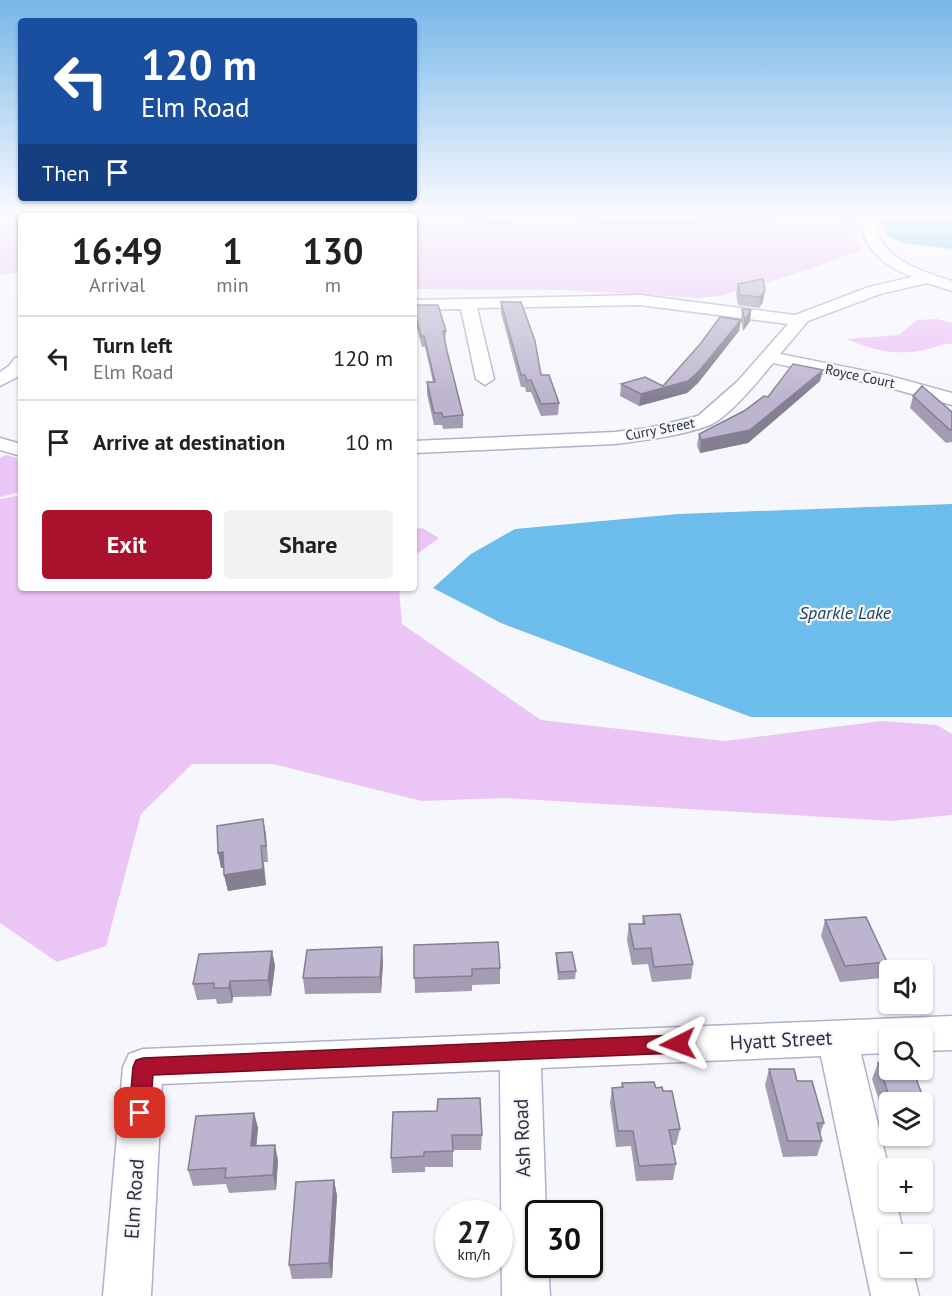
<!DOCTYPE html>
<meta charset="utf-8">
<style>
body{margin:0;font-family:"PT Sans",sans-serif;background:#f2f2f2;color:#202124;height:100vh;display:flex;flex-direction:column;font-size:22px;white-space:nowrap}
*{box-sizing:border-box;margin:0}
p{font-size:20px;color:#757577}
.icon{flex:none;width:33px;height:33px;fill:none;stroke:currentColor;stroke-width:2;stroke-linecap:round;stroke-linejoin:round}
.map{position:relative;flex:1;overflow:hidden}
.details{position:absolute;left:18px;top:213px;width:399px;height:378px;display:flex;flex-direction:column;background:#fff;border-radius:6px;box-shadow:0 2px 4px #0004}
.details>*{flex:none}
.banner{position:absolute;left:18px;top:18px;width:399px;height:183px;border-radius:6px;box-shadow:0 2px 4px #0004;background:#1a4fa0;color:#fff;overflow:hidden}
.tools{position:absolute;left:879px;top:960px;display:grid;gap:12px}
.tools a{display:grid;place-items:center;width:54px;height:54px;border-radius:6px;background:#fff;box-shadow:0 2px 4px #0004;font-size:30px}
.speed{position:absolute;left:435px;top:1200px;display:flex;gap:12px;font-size:30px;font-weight:700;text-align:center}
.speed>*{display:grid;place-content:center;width:78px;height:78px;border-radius:50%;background:#fff;box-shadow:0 2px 4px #0004;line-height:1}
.speed small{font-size:15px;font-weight:400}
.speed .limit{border:3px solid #111;border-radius:9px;background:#fff;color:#111}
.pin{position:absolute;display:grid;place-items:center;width:51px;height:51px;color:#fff;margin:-26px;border-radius:12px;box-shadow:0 3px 9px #0006}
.me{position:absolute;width:66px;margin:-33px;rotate:267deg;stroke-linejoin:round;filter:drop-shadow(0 0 4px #0008)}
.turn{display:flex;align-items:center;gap:21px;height:126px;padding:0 24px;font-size:27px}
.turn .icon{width:78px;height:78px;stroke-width:2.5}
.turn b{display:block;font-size:42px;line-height:51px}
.then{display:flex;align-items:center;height:57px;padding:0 24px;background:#0003;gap:12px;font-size:22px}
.eta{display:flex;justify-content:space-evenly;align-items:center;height:102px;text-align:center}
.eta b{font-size:36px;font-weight:800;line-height:42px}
.action{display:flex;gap:12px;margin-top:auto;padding:12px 24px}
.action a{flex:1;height:69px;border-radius:6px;background:#a9112d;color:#fff;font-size:24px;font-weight:800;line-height:69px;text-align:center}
.action a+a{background:#f2f2f2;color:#202124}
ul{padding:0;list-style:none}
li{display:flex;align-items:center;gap:18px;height:84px;padding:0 24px;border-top:2px solid #e0e0e0}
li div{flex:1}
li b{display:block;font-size:22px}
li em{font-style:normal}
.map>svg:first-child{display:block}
.green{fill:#ecc5f7}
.water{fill:#6cbcec}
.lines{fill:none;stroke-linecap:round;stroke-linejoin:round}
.stream{stroke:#6cbcec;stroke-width:3}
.minor-casing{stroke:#aeb2cc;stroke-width:3}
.minor{fill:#fff;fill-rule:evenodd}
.wall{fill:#a39cb2}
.shaded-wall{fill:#847f91}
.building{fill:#bdb5cf;stroke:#847f91;stroke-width:1.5}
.route{fill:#a9112d;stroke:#6e0b1d;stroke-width:1.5}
.labels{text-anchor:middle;stroke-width:4.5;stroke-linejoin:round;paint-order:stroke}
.far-street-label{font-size:14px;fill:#2d2f39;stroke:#f6f7fc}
.water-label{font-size:18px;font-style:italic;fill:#1e4156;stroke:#f6f7fc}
.near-street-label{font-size:20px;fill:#2d2f39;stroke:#f6f7fc}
</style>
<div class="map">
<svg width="952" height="1296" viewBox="0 0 952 1296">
<rect width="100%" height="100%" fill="#f6f7fc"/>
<g class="green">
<polygon points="0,216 21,216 21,271 0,276"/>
<polygon points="414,216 857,216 853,234 862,250 811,269 720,296 699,298 564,290 414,289"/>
<path d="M937,319L952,323V344C942,343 934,348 925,350C897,356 872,350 846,339L899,335L917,320Z"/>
<polygon points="6,455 21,459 21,492 0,497 0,458"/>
<polygon points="21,495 21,588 399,588 402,624 541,720 725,741 881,721 937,725 952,734 952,815 892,821 505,798 422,801 273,764 192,764 141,814 106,946 57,962 0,923 0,499"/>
<polygon points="422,528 439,538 414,556 414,529"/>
</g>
<g class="water">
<polygon points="893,216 952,216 952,249 904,243 888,236 881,222"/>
<polygon points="952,504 952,717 751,717 501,623 433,588 471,554 515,529 678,514"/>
</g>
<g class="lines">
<g class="stream">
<polyline points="12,216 21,217"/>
<path d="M459,216C507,229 555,225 604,224C665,223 726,222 787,216"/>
<polyline points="831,216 887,222"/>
</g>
<defs>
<g id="minor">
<path d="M861,216H875C876,258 918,270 952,281V291L927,283L880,294L808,321L780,354L886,375L952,393V405L883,386L773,363C760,379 729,417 710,425C681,436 646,440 615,444L414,453V441L615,432L648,428L698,416L738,381L788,324L640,305L477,308L494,379L485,385L476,379L461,309L414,310V300L640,295L795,315L869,287L912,277C884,265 861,249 861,216Z"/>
<polygon points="21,357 21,375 0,386 0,372 9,366 15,358"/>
<polygon points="0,438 21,444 21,456 0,450"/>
<polygon points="952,1016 952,1050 922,1051 922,1036 890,1036 890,1053 861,1054 890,1174 890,1202 896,1202 904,1234 890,1234 890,1268 912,1268 919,1296 871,1296 821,1056 541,1068 546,1214 538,1214 538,1264 548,1264 550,1296 502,1296 500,1070 162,1084 151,1296 103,1296 123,1067 129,1054 143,1049"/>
</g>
</defs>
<use href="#minor" class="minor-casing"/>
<use href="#minor" class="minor"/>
</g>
<g class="wall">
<polygon points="763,279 763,302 759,308 738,305 736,294 738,284"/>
<polygon points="501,302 541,375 559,403 558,415 541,416 531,392 526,392 525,387 521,387 501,313"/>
<polygon points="414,305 446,331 445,342 463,415 463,428 443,429 442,425 434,425 427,394 427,382 433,382 425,347 422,347 414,318"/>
<polygon points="742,309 751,310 750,321 743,331 741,320 739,331 698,383 687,393 639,406 620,396 621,384 663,386 741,320"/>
<polygon points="820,381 748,443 700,453 697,446 699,434 744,411 768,397"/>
<polygon points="913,396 952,412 952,442 946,443 910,408"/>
<polygon points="263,819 268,862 264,862 266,885 228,891 224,875 224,868 221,868"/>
<polygon points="643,916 693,964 691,979 652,982 648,964 632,965 627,940 629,924 642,924"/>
<polygon points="825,920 887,962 882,978 840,982 821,936"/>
<polygon points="414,945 500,968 500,984 472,985 472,991 415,993"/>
<polygon points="272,951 275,966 271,996 233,997 232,1003 217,1004 216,999 197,1000 193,984"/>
<polygon points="556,953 576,971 575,979 558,980 556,961"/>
<polygon points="383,962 381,993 305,994 303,978"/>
<polygon points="878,1063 890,1063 890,1070 913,1070 928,1111 922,1125 922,1102 890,1102 890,1128 888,1128 872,1079"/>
<polygon points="769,1069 797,1081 824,1123 820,1134 822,1141 817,1156 783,1157 765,1085"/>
<polygon points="622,1083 656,1088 663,1091 680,1129 676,1145 672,1145 676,1164 673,1180 636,1181 631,1146 616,1147 610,1103 612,1088 621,1087"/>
<polygon points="393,1112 482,1135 481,1150 453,1150 453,1167 425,1167 425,1172 392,1173 391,1158"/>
<polygon points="254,1113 258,1128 256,1146 278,1160 276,1190 229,1193 226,1184 193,1186 188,1170"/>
<polygon points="334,1180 337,1196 332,1278 292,1279 289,1265"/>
</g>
<g class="shaded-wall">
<polygon points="765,291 763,302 759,308 760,297"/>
<polygon points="751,310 750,321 743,331 745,320"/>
<polygon points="741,320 739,331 698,383 687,393 639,406 641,394 688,381"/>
<polygon points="823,370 820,381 748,443 700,453 701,440"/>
<polygon points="263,819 266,834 268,862 266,846"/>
<polygon points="261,846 266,885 228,891 224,875"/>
<polygon points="223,852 226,867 221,868 218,853"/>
<polygon points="382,947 383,962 381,993 380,977"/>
<polygon points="272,951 275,966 271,996 268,980"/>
<polygon points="230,981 233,997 232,1003 229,988"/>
<polygon points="254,1113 258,1128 255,1161 251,1146"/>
<polygon points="275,1145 278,1160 276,1190 273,1175"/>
<polygon points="334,1180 337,1196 332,1278 329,1263"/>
</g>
<g class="building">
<polygon points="763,279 765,291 760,297 740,295 738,284"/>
<polygon points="501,302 521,302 535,341 541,375 549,375 559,403 541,404 531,380 527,381 525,375 521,375"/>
<polygon points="414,305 438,305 446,331 443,331 447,351 463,415 443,417 442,413 434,413 427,382 435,382 424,336 421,336 414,309"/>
<polygon points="742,309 751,310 745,320"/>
<polygon points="720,317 741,320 699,371 688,381 641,394 621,384 645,377 663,386 701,343"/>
<polygon points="793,364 823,370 750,430 701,440 699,434 744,411 764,396 768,397"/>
<polygon points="922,386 952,412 952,430 950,430 913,396"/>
<polygon points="263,819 266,846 261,846 263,869 224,875 223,852 218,853 217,826"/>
<polygon points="680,914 693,964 654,967 651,948 634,949 629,924 645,924 643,916"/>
<polygon points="866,917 887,962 845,966 825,920"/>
<polygon points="498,942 500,968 472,969 472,976 414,978 414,945"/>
<polygon points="382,947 380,977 303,978 307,950"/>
<polygon points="272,951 268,980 230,981 229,988 214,988 214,983 193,984 199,954"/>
<polygon points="572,952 576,971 559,972 556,953"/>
<polygon points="878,1063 890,1063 890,1070 913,1070 928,1111 922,1112 922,1102 891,1102"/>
<polygon points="769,1069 794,1069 797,1081 812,1081 824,1123 817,1123 822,1141 788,1141"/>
<polygon points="654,1082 656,1088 662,1087 663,1091 672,1091 680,1129 669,1130 676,1164 639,1166 633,1131 618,1131 612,1088 623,1087 622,1083"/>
<polygon points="480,1098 482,1135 452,1135 453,1151 424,1152 424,1156 391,1158 393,1112 437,1111 438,1099"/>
<polygon points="254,1113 251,1146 275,1145 273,1175 225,1178 226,1168 188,1170 196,1116"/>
<polygon points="334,1180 329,1263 289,1265 296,1182"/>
</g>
<linearGradient id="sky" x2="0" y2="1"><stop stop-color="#76b7ea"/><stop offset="0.54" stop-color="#fbfbfe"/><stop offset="1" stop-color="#fbfbfe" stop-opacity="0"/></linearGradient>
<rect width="952" height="398" fill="url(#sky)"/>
<polygon class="route" points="678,1035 686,1038 688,1044 686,1051 678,1053 153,1075 150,1113 147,1119 140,1122 132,1119 129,1113 133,1067 136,1060 143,1058"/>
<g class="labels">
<g class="far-street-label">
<text transform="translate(860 376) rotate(12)" y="5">Royce Court</text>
<text transform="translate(660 429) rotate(-11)" y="5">Curry Street</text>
</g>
<g class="water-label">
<text x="845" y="619">Sparkle Lake</text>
</g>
<g class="near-street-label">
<text transform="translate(781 1040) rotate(-3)" y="7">Hyatt Street</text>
<text transform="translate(522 1138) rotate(-92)" y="7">Ash Road</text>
<text transform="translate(134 1199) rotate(-86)" y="7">Elm Road</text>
</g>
</g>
</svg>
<div class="tools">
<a><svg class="icon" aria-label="sound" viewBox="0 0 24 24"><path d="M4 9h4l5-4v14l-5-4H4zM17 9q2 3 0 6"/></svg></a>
<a><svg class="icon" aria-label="search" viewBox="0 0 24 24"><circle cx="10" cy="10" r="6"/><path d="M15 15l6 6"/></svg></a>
<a><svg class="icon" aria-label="layers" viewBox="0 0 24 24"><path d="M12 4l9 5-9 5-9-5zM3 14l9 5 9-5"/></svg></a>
<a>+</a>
<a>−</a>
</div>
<div class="speed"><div>27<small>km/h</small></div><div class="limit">30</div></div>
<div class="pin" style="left:140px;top:1113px;background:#d93025"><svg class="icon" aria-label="arrive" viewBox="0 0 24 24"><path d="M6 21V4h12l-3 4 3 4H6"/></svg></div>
<svg class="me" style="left:678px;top:1044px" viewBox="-20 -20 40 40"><path d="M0-17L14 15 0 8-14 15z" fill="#a9112d" stroke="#fff" stroke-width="4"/></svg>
<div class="banner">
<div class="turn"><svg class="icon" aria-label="left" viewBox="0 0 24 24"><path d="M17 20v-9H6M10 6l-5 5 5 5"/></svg><div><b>120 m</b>Elm Road</div></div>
<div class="then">Then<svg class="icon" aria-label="arrive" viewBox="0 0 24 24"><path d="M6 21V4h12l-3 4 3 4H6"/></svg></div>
</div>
<section class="details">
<div class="eta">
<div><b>16:49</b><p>Arrival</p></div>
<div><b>1</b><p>min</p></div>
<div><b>130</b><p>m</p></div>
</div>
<ul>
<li><svg class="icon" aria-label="left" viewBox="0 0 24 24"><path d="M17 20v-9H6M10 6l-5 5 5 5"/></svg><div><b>Turn left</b><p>Elm Road</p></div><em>120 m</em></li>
<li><svg class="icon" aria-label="arrive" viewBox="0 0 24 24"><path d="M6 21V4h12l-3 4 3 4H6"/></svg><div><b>Arrive at destination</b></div><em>10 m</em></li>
</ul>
<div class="action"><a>Exit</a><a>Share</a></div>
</section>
</div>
